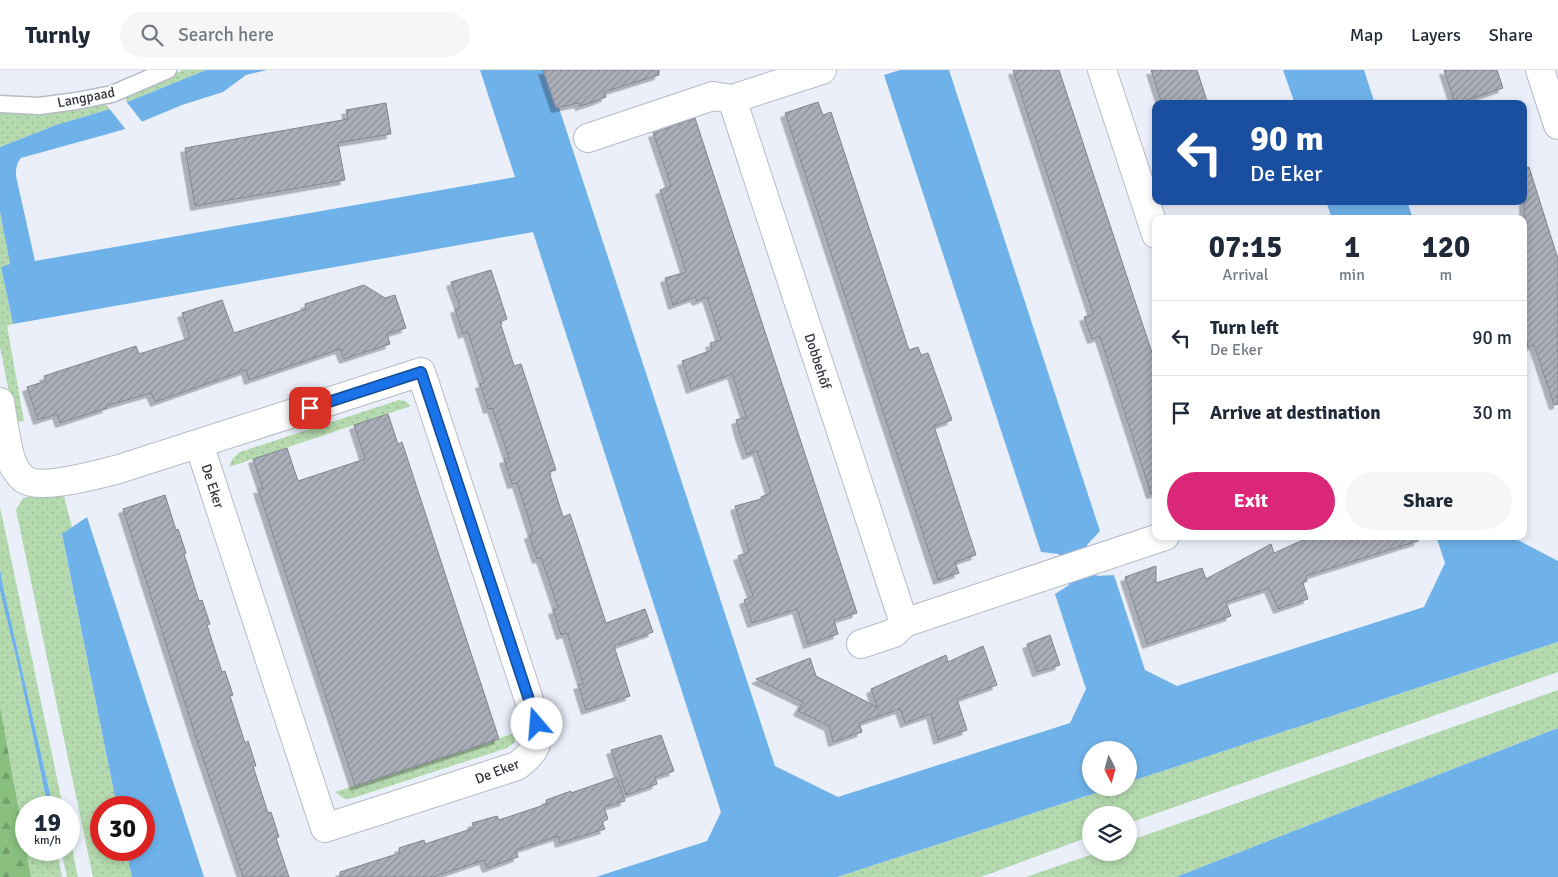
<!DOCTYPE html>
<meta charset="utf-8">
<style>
body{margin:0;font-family:Signika,sans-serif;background:#f6f6f7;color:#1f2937;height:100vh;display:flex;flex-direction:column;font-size:19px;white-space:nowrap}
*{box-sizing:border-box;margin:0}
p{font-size:16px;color:#747a83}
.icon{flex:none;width:28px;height:28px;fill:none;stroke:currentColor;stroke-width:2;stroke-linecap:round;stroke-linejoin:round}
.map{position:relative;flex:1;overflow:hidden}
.drawer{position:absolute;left:1152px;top:145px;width:375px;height:325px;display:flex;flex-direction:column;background:#fff;border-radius:10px;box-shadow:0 2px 8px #0003}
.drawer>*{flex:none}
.hud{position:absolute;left:1152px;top:30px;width:375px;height:105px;border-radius:10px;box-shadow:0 2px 8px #0003;background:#1a4fa0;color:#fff;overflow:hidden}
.needle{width:32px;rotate:174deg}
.tools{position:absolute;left:1082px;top:671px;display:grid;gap:10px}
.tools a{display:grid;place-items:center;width:55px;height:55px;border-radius:50%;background:#fff;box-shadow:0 2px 8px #0003;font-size:25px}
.speed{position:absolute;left:15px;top:726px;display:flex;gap:10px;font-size:25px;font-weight:700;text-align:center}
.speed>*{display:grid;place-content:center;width:65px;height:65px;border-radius:50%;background:#fff;box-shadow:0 2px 8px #0003;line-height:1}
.speed small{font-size:12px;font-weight:400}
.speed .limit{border:8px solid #d22;background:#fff;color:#111}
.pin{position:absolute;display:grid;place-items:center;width:42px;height:42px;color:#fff;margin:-21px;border-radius:10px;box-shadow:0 2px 8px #0006}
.me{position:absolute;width:55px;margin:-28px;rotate:342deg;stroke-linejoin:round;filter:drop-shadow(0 0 4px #0008)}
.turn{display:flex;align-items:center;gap:18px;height:105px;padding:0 15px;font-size:22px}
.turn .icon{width:65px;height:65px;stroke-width:2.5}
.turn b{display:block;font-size:35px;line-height:42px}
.eta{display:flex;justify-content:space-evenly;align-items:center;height:85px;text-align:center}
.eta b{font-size:30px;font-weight:700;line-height:35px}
.cta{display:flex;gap:10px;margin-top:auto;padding:10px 15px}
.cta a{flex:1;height:58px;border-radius:30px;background:#db2777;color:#fff;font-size:20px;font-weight:700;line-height:58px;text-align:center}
.cta a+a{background:#f6f6f7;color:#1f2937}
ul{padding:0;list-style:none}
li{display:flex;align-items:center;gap:15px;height:75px;padding:0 15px;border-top:1px solid #e0e1e3}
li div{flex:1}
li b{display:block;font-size:19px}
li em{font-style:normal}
header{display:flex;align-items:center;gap:30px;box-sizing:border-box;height:70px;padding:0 25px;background:#fff;border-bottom:1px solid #e0e1e3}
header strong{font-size:24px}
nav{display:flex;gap:28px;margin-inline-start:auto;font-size:18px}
.search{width:350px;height:45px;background:#f6f6f7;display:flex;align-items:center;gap:12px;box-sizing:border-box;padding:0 18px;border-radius:28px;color:#747a83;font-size:19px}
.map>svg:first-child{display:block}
.grass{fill:url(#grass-dots)}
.forest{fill:url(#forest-firs)}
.water{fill:#6fb2ea}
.pier{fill:#eaeffa}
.building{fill:url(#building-hatch);stroke:#81858f;filter:url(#shadow)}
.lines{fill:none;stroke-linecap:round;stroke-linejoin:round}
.lane-casing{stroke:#b7bbc5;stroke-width:19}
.street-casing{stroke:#b7bbc5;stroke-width:30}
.lane{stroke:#fff;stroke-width:16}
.street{stroke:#fff;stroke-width:28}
.route-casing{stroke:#114b97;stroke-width:12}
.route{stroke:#1a73e8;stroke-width:9}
.labels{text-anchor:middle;stroke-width:4;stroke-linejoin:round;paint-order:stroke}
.street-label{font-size:14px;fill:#333438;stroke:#fbfcfe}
</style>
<header>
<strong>Turnly</strong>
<div class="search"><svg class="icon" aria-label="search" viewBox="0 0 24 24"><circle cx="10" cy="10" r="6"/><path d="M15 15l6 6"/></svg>Search here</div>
<nav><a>Map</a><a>Layers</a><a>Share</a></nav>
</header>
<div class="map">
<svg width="1558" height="807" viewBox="0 0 1558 807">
<defs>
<pattern id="grass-dots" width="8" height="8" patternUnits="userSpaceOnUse" patternTransform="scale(1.25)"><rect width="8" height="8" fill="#b5daaf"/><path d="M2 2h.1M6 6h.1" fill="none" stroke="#9cbc97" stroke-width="1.8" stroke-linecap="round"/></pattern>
<pattern id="forest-firs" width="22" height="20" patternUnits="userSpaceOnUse" patternTransform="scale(1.25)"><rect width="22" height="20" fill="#89c080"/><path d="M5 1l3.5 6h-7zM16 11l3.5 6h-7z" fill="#719d6a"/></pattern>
<pattern id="building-hatch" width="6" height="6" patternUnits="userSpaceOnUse" patternTransform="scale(1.25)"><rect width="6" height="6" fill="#abafb9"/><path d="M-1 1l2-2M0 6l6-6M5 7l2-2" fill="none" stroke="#8c8f97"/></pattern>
<filter id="shadow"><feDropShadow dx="-4.5" dy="4.5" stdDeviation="0" flood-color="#0004"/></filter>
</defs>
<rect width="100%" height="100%" fill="#eaeffa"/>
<g class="grass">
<polygon points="183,0 206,0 127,32 125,27"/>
<polygon points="104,33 110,39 56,55 0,77 0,41"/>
<polygon points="0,142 10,194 1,197 13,254 7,256 24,351 15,352 0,277"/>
<polygon points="399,330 405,331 411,336 229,397 233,388 240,382"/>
<polygon points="63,422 72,457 62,465 117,737 101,738 101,780 126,780 132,807 93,807 16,440 23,428"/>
<polygon points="0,438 4,455 63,737 53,737 3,516 0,499"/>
<polygon points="0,521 19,600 48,737 26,738 26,779 0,636"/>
<polygon points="1558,572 1558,602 1129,753 1129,745 1091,745 1091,766 981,807 837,807 1111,718 1129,718 1129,712"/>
<polygon points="1558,620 1558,658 1176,807 1026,807 1096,783 1129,782 1129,771"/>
<polygon points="518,662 514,673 507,678 353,728 345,729 335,722"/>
<polygon points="69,763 78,807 67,807 61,780 69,780"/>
<polygon points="26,780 57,780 62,807 31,807"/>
</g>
<polygon class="forest" points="0,636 31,807 0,807"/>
<g class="water">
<path d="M206,0H267L246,5L223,22L182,35L122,60L21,88C16,94 16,99 16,106L35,191L515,107L480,0H547L544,2L556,38H559L775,696L838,727L1070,653L1086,619L1055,524L1069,515L1059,484L1041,482L884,5L900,0H949L1100,461L1087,475L1097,506L1114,505L1145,600L1177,616L1424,537L1445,493L1436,466H1516L1518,470L1558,491V572L1129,712V680H1091V718H1111L837,807H596L707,771L721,742L533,162L13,254L1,197L10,194L0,142V77L56,55L110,39Z"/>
<polygon points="1283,0 1364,0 1375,34 1295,34"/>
<polygon points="1326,131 1407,131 1413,149 1332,149"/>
<polygon points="87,447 204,807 132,807 126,780 144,780 144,738 117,737 62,464"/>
<polygon points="0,499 3,516 53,737 48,737 19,600 0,521"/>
<polygon points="1558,658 1558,807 1176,807"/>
</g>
<polygon class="pier" points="125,30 143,53 127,61 108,37"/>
<g class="building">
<polygon points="543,0 659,0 659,5 604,22 606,27 593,32 580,36 579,33 556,38"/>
<polygon points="1013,0 1059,0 1156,295 1156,423 1151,424 1100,267 1092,269 1084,247 1093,244"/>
<polygon points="1151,0 1197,0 1208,34 1162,34"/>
<polygon points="1444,0 1497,0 1503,18 1455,34"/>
<polygon points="818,32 823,45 831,42 909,280 918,277 921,285 928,283 952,350 934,356 976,485 955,492 959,503 938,510 785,43"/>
<polygon points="386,33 391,64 338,73 345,110 195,136 185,78 348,49 346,40"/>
<polygon points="695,48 857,543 834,550 838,564 808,574 797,539 752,553 744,530 753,526 738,486 749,482 735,436 761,429 761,427 771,423 757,381 747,385 740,365 736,350 746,347 732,304 691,319 682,291 712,280 710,273 721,270 707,227 697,231 695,227 673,235 665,208 686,202 660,120 671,116 653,63"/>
<polygon points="1529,97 1558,189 1558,334 1554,335 1534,275 1528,277 1524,264 1524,98"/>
<polygon points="491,200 507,249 500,252 514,296 521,294 556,400 549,402 563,447 570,444 606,553 645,539 653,562 614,576 630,626 586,640 578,615 583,614 567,563 561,565 553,540 558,538 541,488 537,489 529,465 533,463 517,413 512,414 504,389 509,388 492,338 488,339 480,314 484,313 468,262 463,264 455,239 460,237 451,212"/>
<polygon points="364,215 385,228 395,225 406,258 387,264 390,274 344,289 340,279 249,310 246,300 155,332 151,323 106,336 107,338 60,353 57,344 38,350 27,317 46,311 44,306 136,276 139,284 190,268 182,243 222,230 234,263 306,239 305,234"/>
<polygon points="388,344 398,374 402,372 499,669 355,716 258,419 263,419 253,389 287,378 298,411 365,389 354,355"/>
<polygon points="165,425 176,460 178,459 186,483 184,484 199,531 202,530 210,554 207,555 222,602 225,601 233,625 230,626 245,673 248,671 256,696 253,696 268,743 271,742 279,767 276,768 289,807 243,807 195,665 123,439"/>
<polygon points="1312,466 1418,466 1418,471 1306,506 1307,511 1303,513 1308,529 1278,539 1269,518 1226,532 1231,546 1147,574 1125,507 1156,496 1156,513 1202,498 1206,509 1271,474 1274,483"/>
<polygon points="1050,565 1060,595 1037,602 1027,574"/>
<polygon points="983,576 997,615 957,629 967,660 938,670 931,644 905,653 900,639 859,653 862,662 833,672 829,656 798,641 803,632 756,609 810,588 816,606 877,637 871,619 946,585 948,592"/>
<polygon points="661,665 674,701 655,707 657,714 626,725 611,680"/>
<polygon points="617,707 625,731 604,737 608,749 602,752 605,759 560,773 558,766 516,780 518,787 487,798 484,790 433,807 340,807 340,802 400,783 399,778 424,770 425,774 474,758 472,753 497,746 499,750 547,734 546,730 571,721 571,723"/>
</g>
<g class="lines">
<defs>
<polyline id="lane" points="0,34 39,36 76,31 112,24 168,0"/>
<g id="street">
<polyline points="822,0 732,29 904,553 1165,466"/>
<polyline points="1102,0 1156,164"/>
<polyline points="1540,0 1558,55"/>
<polyline points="588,68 713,26 732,29"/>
<path d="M0,332C3,349 7,383 14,397C16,400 21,407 24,409C40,421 99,404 119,399L421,302L537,654C539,676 534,683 517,696L325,758L199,374"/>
<polyline points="861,574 894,563 904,553"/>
</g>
</defs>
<use href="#lane" class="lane-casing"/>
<use href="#street" class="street-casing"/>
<use href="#lane" class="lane"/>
<use href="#street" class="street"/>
</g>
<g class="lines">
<defs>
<polyline id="route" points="310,338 421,302 537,654"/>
</defs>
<use href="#route" class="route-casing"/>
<use href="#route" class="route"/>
</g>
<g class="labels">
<g class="street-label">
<text transform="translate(86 27) rotate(-11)" y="5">Langpaad</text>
<text transform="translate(818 291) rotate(72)" y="5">Dobbehôf</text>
<text transform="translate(213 416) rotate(72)" y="5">De Eker</text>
<text transform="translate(497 701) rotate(-21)" y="5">De Eker</text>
</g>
</g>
</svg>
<div class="tools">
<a><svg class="needle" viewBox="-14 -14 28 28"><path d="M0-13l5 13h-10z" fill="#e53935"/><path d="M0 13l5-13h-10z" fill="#747a83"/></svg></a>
<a><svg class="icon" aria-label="layers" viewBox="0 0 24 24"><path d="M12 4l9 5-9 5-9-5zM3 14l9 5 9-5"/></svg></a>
</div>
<div class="speed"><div>19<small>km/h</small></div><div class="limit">30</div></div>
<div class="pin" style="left:310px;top:338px;background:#d93025"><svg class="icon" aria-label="arrive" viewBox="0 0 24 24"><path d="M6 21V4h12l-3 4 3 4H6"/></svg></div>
<svg class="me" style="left:537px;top:654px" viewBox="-20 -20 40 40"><circle r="19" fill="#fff"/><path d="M0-13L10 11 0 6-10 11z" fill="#1a73e8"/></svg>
<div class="hud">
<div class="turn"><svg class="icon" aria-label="left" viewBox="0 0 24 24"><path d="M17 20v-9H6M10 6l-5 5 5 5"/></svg><div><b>90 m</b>De Eker</div></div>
</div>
<section class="drawer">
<div class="eta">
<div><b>07:15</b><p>Arrival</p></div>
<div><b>1</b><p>min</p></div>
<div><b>120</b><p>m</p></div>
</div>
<ul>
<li><svg class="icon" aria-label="left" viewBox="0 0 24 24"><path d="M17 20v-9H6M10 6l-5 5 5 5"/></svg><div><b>Turn left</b><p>De Eker</p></div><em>90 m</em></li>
<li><svg class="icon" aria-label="arrive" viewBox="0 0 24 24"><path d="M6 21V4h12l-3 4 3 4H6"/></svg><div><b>Arrive at destination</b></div><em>30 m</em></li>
</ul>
<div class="cta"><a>Exit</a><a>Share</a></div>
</section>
</div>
